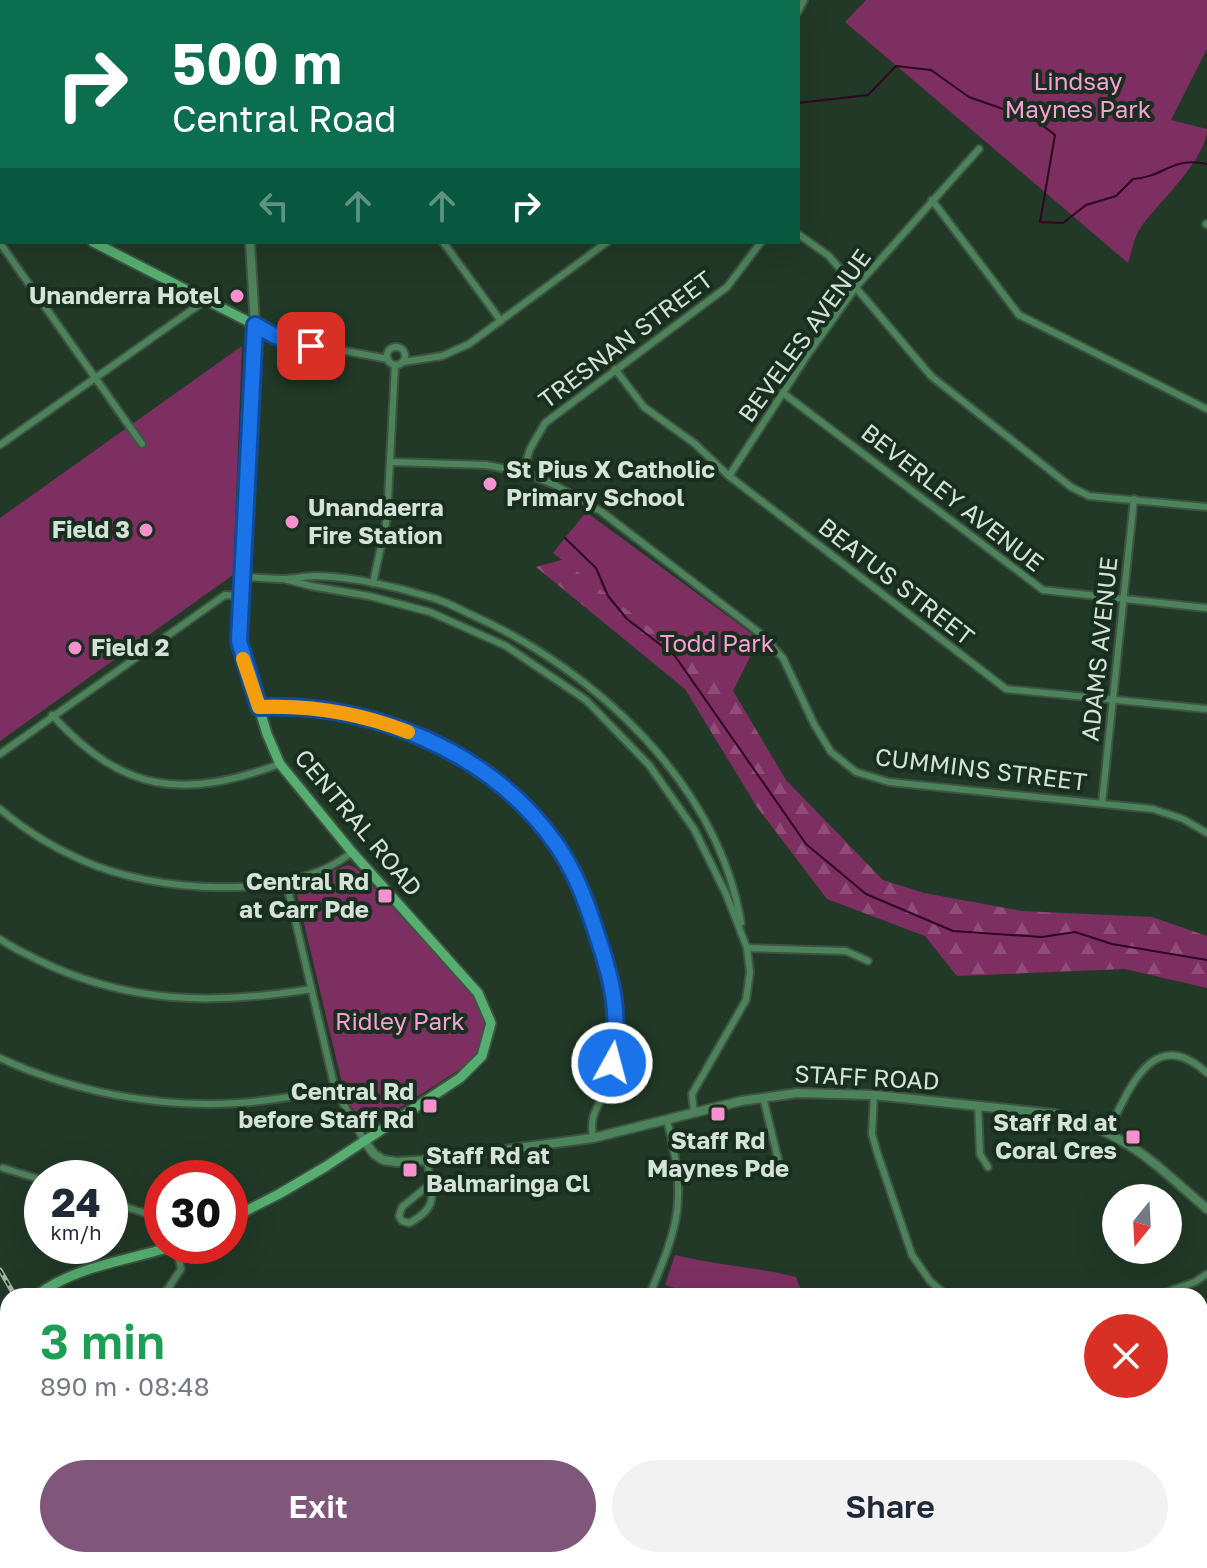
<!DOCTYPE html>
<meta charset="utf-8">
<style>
body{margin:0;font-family:"Golos Text",sans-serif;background:#f2f2f3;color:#1f2937;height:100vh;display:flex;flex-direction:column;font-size:30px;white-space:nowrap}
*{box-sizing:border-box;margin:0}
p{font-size:26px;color:#747a83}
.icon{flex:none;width:44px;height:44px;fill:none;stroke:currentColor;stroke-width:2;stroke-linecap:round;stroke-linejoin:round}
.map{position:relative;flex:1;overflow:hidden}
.side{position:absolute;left:0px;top:1288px;width:1208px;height:280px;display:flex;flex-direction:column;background:#fff;border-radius:24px 24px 0 0;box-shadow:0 8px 32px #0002}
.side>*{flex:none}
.guide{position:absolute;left:0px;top:0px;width:800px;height:244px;box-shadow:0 8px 32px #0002;background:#0b6e4f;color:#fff;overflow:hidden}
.needle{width:52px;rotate:198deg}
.buttons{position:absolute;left:1102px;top:1184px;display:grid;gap:16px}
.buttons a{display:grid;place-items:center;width:80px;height:80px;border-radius:50%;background:#fff;box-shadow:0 8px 32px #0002;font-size:40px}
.speed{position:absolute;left:24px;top:1160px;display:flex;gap:16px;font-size:40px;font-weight:700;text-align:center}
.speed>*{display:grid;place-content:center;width:104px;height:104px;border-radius:50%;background:#fff;box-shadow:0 8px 32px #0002;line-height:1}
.speed small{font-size:20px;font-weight:400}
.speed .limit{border:12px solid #d22;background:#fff;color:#111}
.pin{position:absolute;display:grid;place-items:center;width:68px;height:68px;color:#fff;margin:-34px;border-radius:16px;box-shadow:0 4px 12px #0006}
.me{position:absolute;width:88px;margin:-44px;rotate:7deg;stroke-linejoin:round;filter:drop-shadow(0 0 6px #0008)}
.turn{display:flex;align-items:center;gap:28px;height:168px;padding:0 40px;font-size:36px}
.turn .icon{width:104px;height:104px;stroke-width:2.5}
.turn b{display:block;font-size:56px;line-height:68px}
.lanes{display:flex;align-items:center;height:76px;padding:0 40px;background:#0003;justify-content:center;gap:40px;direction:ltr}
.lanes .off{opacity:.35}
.round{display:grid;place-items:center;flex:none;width:84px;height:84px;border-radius:42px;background:#f2f2f3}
.headline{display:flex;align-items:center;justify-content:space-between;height:136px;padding:0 40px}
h1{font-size:48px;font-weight:600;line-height:60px;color:#1e9e55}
.action{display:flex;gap:16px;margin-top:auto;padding:16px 40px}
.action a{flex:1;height:92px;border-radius:48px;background:#80577b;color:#fff;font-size:32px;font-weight:600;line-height:92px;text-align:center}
.action a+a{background:#f2f2f3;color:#1f2937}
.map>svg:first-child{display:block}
.forest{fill:url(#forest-firs)}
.park{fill:#7d2f62}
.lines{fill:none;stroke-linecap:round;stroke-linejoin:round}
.stream{stroke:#2f0521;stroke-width:2}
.minor-casing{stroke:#3e5443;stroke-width:10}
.tertiary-casing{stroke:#3e5443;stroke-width:12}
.secondary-casing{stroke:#3e5443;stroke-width:13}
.primary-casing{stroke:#3e5443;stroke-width:14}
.minor{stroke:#4d835b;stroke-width:6}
.tertiary{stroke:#4d835b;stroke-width:8}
.secondary{stroke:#56af70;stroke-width:9}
.primary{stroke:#5ad280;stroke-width:10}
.rail-casing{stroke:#a4b5a8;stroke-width:5}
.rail{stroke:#182e1e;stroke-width:2;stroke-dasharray:6;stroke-linecap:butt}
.route-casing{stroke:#114b97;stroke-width:20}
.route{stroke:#1a73e8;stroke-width:14}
.slow{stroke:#f59e0b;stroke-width:14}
.poi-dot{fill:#f790ce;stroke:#182e1e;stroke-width:3}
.labels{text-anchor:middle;stroke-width:8;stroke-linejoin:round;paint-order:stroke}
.park-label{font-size:24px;fill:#fa9fd5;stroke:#182e1e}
.poi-label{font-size:24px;font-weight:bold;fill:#d4e2d7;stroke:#182e1e;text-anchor:end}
.street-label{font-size:24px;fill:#d4e2d7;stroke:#182e1e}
</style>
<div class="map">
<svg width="1207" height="1568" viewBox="0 0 1207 1568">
<defs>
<pattern id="forest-firs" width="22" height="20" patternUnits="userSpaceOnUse" patternTransform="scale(2)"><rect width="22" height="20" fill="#7d2f62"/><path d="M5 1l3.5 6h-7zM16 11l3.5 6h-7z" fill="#8f4d78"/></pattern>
</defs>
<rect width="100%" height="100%" fill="#223927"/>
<g class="forest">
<polygon points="598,550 723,626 733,691 786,780 883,880 924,893 1022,911 1152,917 1207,936 1207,988 1125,969 957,976 925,936 827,899 757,807 685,689 536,567"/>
<polygon points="0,1410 8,1415 8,1560 61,1560 61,1568 0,1568"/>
<polygon points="97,1560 155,1560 156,1568 97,1568"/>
</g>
<g class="park">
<path d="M866,0H1207V49L1171,120L1207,129C1207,159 1158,203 1141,227C1134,237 1132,251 1128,263L845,22Z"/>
<polygon points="242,346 233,575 0,741 0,518"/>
<polygon points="586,512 759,639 733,691 553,553"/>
<polygon points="348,865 356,868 474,995 485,1023 479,1052 462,1068 368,1128 346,1100 296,890 300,883"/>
<path d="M675,1255C715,1265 756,1267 796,1277L803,1296H683L681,1290L665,1285Z"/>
</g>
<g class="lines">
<g class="stream">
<polyline points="660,0 660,2"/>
<path d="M798,103L868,95L896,66L931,70L969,97L1037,121L1055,135L1040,222L1063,223L1086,205L1116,196L1133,179C1165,177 1171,156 1207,164"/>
<polyline points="565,538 596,568 608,596 627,619 675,656 806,844 866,894 953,931 1042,937 1075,932 1112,944 1207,960"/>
<polyline points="0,1433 8,1442"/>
<polyline points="12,1568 13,1560"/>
</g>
<defs>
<g id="minor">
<polyline points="313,0 315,2"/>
<polyline points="503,0 504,2"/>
<polyline points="587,2 590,0"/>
<polyline points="798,12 804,0"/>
<polyline points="932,200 1019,315 1207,409"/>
<polyline points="1206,224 1207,225"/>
<polyline points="798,234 829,256 931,376 1071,487 1089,496 1207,507"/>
<polyline points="443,242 501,321"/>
<polyline points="0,243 142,444"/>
<polyline points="255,325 292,341 388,359"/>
<circle cx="396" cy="356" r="9"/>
<polyline points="403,362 442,356 469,344 607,242"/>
<polyline points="615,369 644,407 694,443 729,476 1006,689 1207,709"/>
<polyline points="783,393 1043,590 1207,608"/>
<polyline points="0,445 206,300"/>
<polyline points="391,462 486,465 523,472 555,485 602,512 761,634 783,658 814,724 831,752 856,772 889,782 1153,809 1183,819 1207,833"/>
<polyline points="523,472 530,449 545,423 727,287 761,242"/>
<polyline points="729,476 808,354 856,287 979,149"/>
<path d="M241,577C255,577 270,579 284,579C294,579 304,576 314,576C350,576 398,587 433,598C447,602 459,609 472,615C595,670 719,785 741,923"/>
<polyline points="284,579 311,586 369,596 430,612 506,646 586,700 649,765 694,829 726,894 747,948 750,972 746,1000 692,1094 694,1113"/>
<polyline points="373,583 387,518 395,365"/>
<path d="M259,707C370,702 491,750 556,844C576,873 587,905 598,938C607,964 617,992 617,1021C618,1043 612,1065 606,1086C599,1110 589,1111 593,1138"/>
<path d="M52,715C124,794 183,799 280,764"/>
<polyline points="0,754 225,595 241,596"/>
<polyline points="1102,803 1134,499"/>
<path d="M0,809C25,830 54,848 84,861C153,892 290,903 352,852"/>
<polyline points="286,881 335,1089 365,1142"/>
<path d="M0,939C12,948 25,953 38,960C128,1004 214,1005 311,989"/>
<polyline points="747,948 846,951 868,961"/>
<path d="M0,1058C73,1092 157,1108 238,1103C270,1101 303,1095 335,1089"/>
<polyline points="874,1095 872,1134 877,1152 912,1255 930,1281 947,1296"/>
<polyline points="763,1097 780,1167"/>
<polyline points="978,1105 980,1154 988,1167"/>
<path d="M1108,1131C1129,1091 1152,1023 1207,1073"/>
<path d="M427,1160C431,1192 442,1206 409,1223L402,1221L399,1216L402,1207L430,1184"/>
<polyline points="3,1168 42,1180"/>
<polyline points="110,1202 148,1214 162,1222"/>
<polyline points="163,1296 181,1269 176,1246"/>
<path d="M649,1296C680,1222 687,1200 667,1120"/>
<polyline points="1155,1296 1195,1282 1207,1274"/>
<polyline points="382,1560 390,1568"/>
<polyline points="566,1560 574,1568"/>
<polyline points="886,1560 900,1568"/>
<polyline points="228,1568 234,1560"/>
</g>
<g id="tertiary">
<polyline points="250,242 255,325"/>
<path d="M365,1142L374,1154L383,1160L397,1162L427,1160L593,1138L741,1101L797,1093L874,1095L1055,1114C1126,1132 1154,1163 1207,1209"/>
<polyline points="0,1381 8,1385"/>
<polyline points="75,1568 75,1560"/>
</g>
<g id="secondary">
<polyline points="93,242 255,325 239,641 267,734 280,764 352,852 478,993 491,1023 482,1056 460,1078 325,1167 279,1194 230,1219"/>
<path d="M36,1296C74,1266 130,1260 174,1246"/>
<polyline points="0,1343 8,1329"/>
</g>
<g id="primary">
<polyline points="302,2 305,0"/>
<polyline points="0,228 2,227"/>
</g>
</defs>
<use href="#minor" class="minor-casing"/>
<use href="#tertiary" class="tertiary-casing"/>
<use href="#secondary" class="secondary-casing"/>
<use href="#primary" class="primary-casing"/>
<use href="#minor" class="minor"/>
<use href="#tertiary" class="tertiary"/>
<use href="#secondary" class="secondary"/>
<use href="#primary" class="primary"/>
<defs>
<g id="rail">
<polyline points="141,2 145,0"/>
<polyline points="175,2 178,0"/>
<polyline points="0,98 2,96"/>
<polyline points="0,113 2,112"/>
<polyline points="0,1270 15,1296"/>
<polyline points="88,1568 88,1560"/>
</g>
</defs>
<use href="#rail" class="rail-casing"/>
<use href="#rail" class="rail"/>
</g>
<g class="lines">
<defs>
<path id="route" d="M311,346L275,336L255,325L239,641L259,707C370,702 491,751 556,844C575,871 586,901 596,932C612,979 621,1013 612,1063"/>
</defs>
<use href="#route" class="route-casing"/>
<use href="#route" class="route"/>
<path class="slow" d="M243,659L259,707C310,705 360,713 408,732"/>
</g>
<g class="poi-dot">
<circle cx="237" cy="296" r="8"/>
<circle cx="490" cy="484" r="8"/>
<circle cx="292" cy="522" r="8"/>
<circle cx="146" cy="530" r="8"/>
<circle cx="75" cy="648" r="8"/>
<rect x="377" y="888" width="16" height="16" rx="4"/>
<rect x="422" y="1098" width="16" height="16" rx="4"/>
<rect x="710" y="1106" width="16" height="16" rx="4"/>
<rect x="1125" y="1129" width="16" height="16" rx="4"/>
<rect x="402" y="1162" width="16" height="16" rx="4"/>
</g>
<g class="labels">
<g class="park-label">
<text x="1078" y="90">Lindsay<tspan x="1078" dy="28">Maynes Park</tspan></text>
<text x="717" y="652">Todd Park</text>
<text x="400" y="1030">Ridley Park</text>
</g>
<g class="poi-label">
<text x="221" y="304">Unanderra Hotel</text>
<text x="506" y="478" text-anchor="start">St Pius X Catholic<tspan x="506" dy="28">Primary School</tspan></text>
<text x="308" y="516" text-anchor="start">Unandaerra<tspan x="308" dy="28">Fire Station</tspan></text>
<text x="130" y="538">Field 3</text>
<text x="91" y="656" text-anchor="start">Field 2</text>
<text x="369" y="890">Central Rd<tspan x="369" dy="28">at Carr Pde</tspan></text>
<text x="414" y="1100">Central Rd<tspan x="414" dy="28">before Staff Rd</tspan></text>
<text x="1117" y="1131">Staff Rd at<tspan x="1117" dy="28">Coral Cres</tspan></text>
<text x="718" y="1149" text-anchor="middle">Staff Rd<tspan x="718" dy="28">Maynes Pde</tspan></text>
<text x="426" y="1164" text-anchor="start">Staff Rd at<tspan x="426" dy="28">Balmaringa Cl</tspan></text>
</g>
<g class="street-label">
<text transform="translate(805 336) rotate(-54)" y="8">BEVELES AVENUE</text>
<text transform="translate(626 340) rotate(-37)" y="8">TRESNAN STREET</text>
<text transform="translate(952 498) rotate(38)" y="8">BEVERLEY AVENUE</text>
<text transform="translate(896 582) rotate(38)" y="8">BEATUS STREET</text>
<text transform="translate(1100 649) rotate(-84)" y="8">ADAMS AVENUE</text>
<text transform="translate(981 770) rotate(7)" y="8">CUMMINS STREET</text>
<text transform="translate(358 823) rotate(50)" y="8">CENTRAL ROAD</text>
<text transform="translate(867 1078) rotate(3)" y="8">STAFF ROAD</text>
</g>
</g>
</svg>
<div class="buttons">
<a><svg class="needle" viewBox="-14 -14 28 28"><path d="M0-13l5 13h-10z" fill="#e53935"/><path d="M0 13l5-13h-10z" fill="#747a83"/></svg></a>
</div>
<div class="speed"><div>24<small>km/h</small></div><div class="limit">30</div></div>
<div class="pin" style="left:311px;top:346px;background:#d93025"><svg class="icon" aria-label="arrive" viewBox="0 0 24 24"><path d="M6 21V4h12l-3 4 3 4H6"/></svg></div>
<svg class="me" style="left:612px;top:1063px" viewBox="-20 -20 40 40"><circle r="17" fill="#1a73e8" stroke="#fff" stroke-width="3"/><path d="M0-11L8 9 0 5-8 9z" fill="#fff"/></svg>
<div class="guide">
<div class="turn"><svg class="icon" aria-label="right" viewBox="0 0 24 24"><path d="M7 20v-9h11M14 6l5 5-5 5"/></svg><div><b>500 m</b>Central Road</div></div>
<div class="lanes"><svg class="icon off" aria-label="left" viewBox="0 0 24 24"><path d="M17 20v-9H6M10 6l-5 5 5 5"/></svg><svg class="icon off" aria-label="ahead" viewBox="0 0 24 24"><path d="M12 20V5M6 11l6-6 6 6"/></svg><svg class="icon off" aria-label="ahead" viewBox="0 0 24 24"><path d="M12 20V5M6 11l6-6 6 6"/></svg><svg class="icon" aria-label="right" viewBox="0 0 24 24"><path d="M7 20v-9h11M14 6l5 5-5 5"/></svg></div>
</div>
<section class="side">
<div class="headline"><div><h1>3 min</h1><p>890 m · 08:48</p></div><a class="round" style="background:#d93025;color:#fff"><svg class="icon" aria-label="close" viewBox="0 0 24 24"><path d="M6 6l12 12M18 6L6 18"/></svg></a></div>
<div class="action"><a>Exit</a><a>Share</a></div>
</section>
</div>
